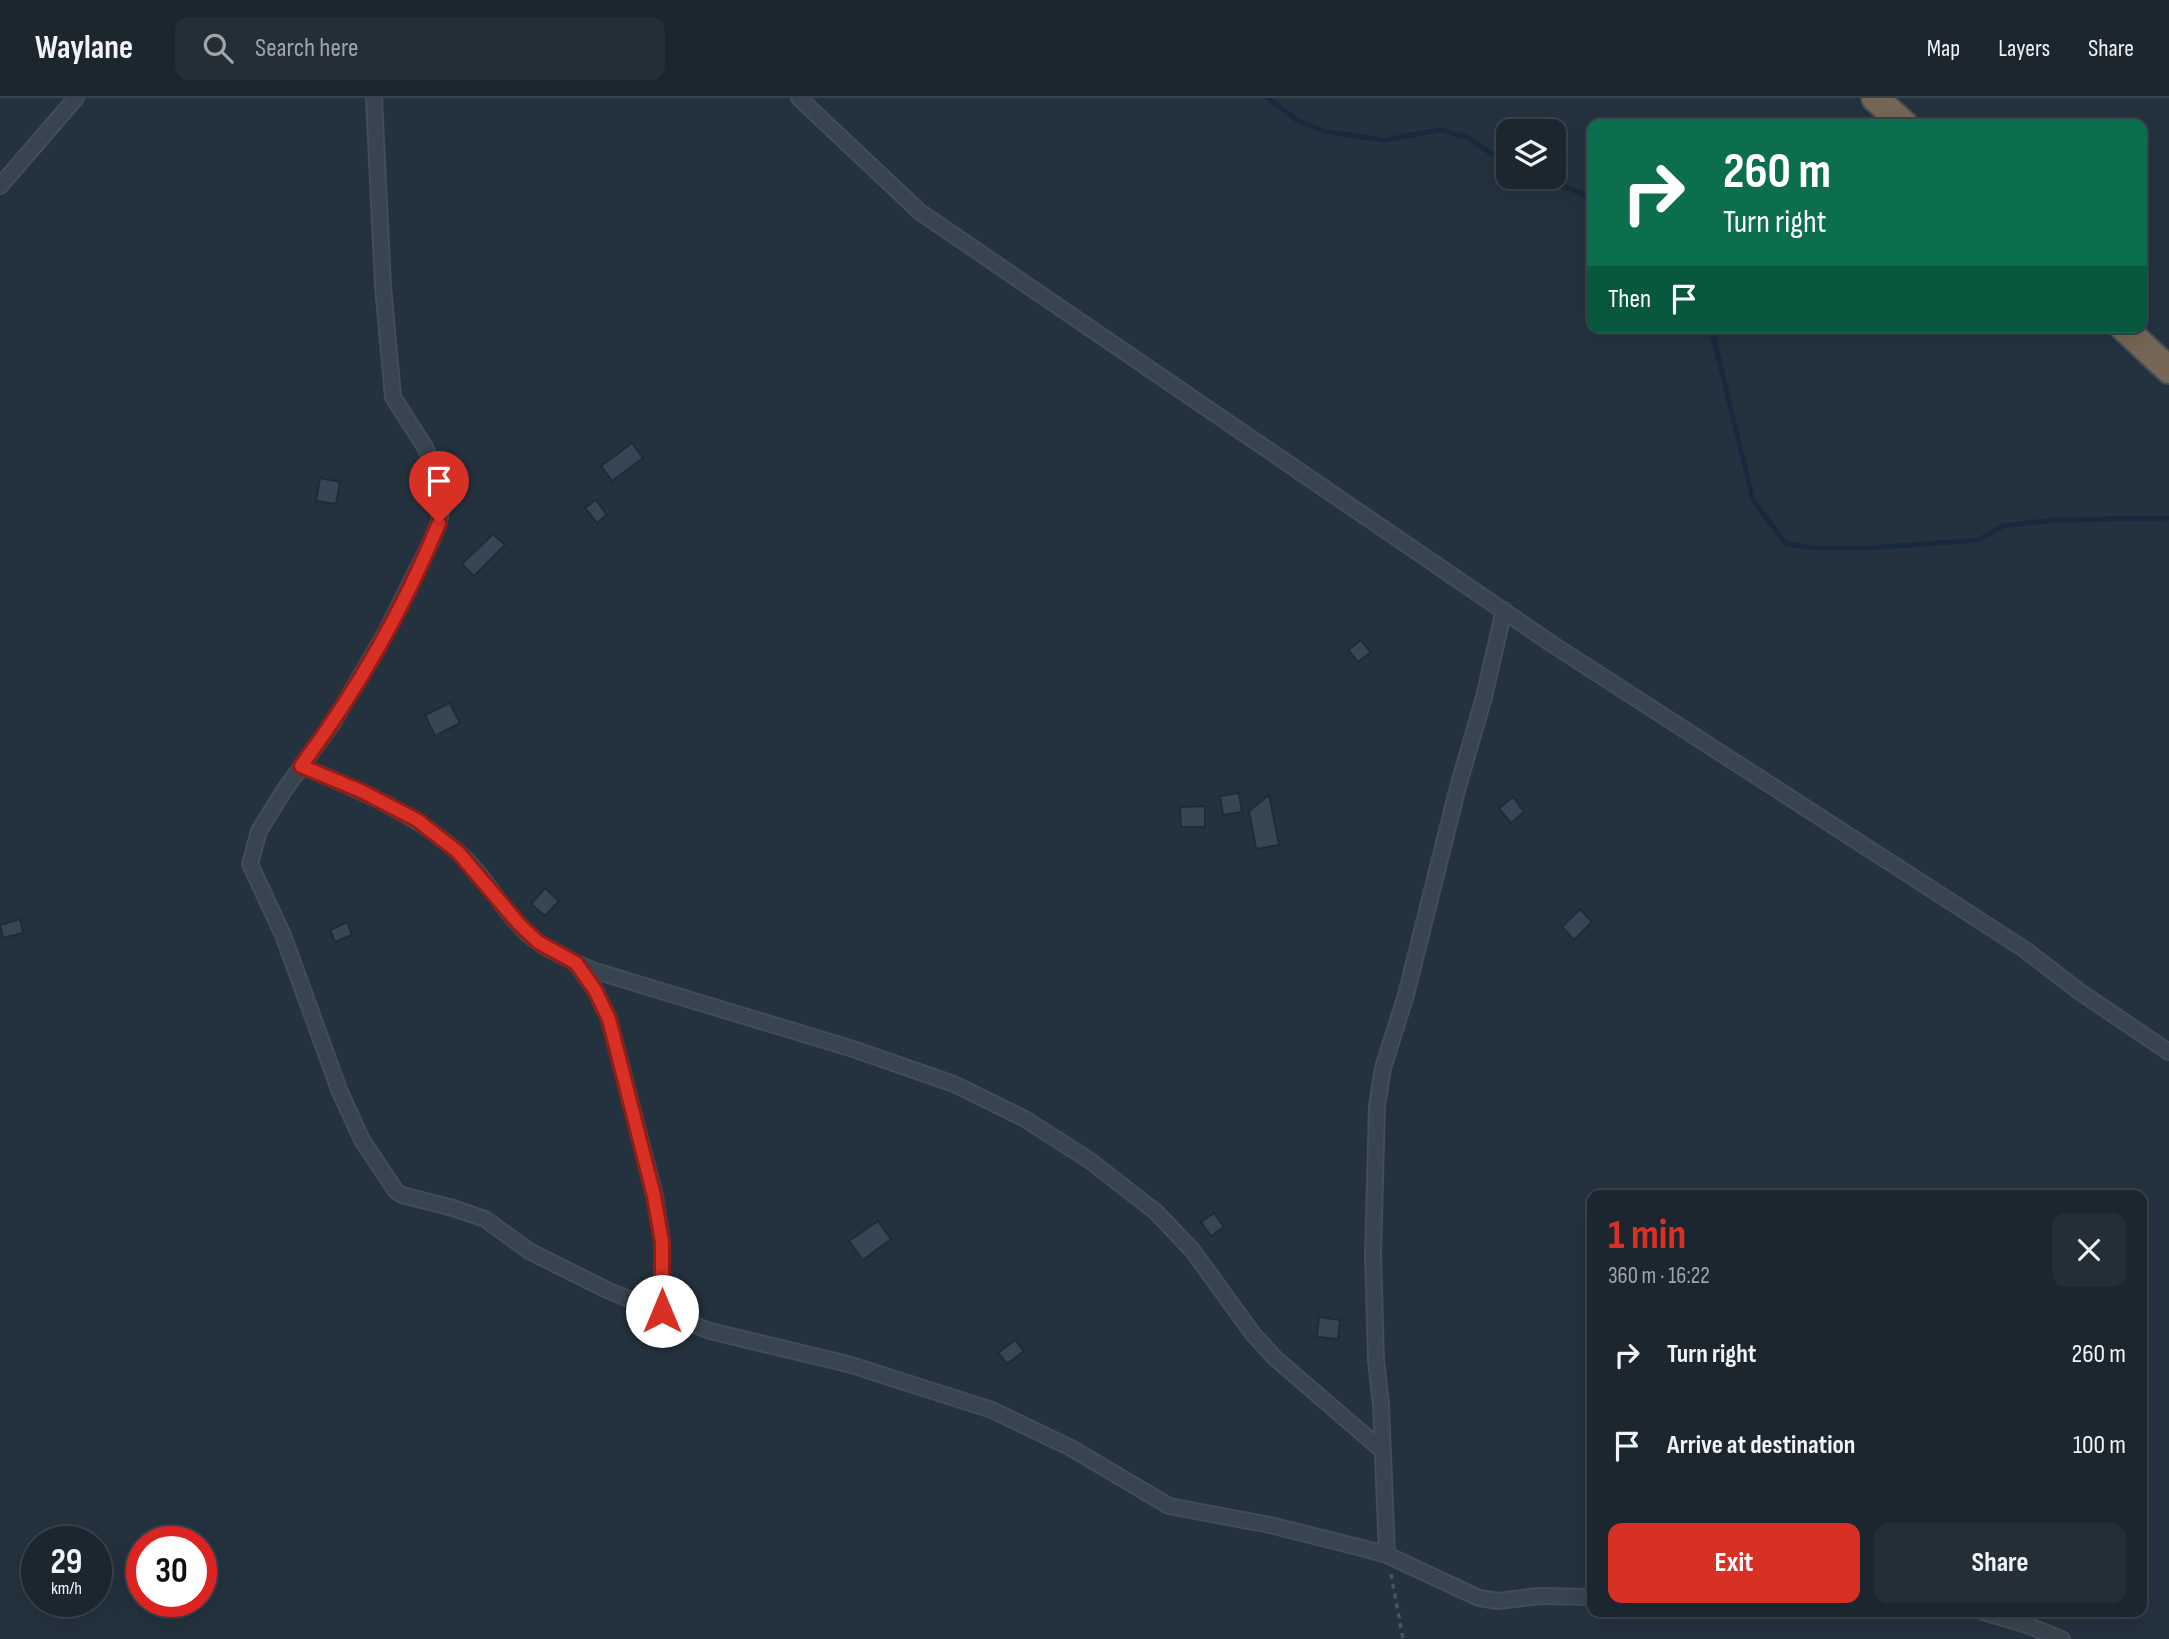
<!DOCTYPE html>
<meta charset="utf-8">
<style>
body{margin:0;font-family:"Sofia Sans Condensed",sans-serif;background:#242e37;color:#f1f3f6;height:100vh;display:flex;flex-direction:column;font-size:26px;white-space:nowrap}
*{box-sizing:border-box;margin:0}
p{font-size:23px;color:#a0a5aa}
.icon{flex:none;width:38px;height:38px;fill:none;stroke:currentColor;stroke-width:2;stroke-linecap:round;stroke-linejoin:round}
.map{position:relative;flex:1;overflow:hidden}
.panel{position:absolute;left:1587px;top:1092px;width:560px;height:427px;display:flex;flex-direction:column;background:#1b262f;border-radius:14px;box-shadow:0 7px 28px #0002,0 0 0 2px #39434b}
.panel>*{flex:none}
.guide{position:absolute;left:1587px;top:21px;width:560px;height:214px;border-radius:14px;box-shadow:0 7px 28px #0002,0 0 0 2px #39434b;background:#0b6e4f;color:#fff;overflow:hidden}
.tools{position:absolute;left:1496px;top:21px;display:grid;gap:14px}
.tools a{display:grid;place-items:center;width:70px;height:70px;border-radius:14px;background:#1b262f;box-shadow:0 7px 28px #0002,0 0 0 2px #39434b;font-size:35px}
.speed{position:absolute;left:21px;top:1428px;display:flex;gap:14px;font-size:35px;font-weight:700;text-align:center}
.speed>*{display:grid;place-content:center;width:91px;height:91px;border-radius:50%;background:#1b262f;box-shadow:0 7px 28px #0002,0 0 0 2px #39434b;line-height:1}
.speed small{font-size:18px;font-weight:400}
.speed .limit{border:10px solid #d22;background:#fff;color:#111}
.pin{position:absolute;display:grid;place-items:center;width:60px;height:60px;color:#fff;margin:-72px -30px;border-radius:50% 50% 50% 0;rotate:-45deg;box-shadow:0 0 7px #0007}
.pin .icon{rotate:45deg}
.me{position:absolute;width:77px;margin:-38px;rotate:0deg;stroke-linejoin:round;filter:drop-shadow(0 0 5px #0008)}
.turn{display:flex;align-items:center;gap:24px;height:147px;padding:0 21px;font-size:32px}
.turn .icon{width:91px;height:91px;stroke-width:2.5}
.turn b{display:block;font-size:49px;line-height:60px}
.then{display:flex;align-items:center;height:66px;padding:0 21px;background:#0003;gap:14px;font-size:26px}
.round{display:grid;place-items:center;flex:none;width:74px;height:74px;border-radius:14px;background:#242e37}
.headline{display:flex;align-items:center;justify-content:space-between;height:119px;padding:0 21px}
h1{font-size:42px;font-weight:700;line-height:52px;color:#d93025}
.button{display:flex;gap:14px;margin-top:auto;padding:14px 21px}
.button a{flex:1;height:80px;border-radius:14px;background:#d93025;color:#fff;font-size:28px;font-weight:700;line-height:80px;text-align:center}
.button a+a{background:#242e37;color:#f1f3f6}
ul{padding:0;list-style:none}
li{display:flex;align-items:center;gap:21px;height:91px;padding:0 21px}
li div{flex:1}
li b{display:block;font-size:26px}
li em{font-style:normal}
header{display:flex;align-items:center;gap:42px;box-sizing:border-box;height:98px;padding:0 35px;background:#1b262f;border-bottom:2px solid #39434b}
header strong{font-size:33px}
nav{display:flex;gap:38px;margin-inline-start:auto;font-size:24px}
.search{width:490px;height:63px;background:#242e37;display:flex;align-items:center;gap:18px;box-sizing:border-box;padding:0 24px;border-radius:14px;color:#a0a5aa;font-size:26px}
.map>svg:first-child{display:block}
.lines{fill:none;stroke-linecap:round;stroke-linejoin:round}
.stream{stroke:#172a3d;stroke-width:5}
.building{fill:#364655;stroke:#1f2b36;stroke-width:2}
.street-casing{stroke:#414d58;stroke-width:18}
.highway-casing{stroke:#434e5a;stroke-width:30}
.path{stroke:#3f5858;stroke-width:3.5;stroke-dasharray:5 5;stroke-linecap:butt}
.street{stroke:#38444f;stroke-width:14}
.highway{stroke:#756655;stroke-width:26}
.route-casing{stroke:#8d1f18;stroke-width:18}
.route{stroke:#d93025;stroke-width:12}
</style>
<header>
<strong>Waylane</strong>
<div class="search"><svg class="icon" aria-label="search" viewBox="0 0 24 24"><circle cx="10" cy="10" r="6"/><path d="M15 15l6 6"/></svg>Search here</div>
<nav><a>Map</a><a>Layers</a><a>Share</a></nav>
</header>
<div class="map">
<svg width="2169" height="1541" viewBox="0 0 2169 1541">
<rect width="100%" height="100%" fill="#24323f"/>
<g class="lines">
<g class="stream">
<polyline points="1268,0 1297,22 1326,34 1386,42 1440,32 1467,39 1508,67"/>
<polyline points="1537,79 1592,99"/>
<polyline points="1711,229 1753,402 1785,445 1813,450 1868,450 1979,442 2002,428 2055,422 2169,420"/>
</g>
</g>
<g class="building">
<polygon points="632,345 643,360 612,383 601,368"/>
<polygon points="320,380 340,384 336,406 316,403"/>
<polygon points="596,402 607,417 597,425 585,410"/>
<polygon points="493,436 505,447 474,478 462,466"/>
<polygon points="1361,542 1371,554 1358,564 1348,552"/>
<polygon points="450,605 460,625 435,638 425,617"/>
<polygon points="1239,695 1242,714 1223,717 1220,698"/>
<polygon points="1269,697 1279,747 1256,751 1249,713"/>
<polygon points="1513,699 1524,714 1511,725 1499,710"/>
<polygon points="1205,708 1205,729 1181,729 1180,709"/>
<polygon points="545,790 559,803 545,818 531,806"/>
<polygon points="1580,811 1592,824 1574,842 1562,829"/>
<polygon points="20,821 23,835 3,840 0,827"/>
<polygon points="347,824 352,837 335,844 330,832"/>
<polygon points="1214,1115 1224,1129 1211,1138 1201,1124"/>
<polygon points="878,1123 891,1141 863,1162 849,1143"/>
<polygon points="1319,1219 1340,1222 1338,1241 1317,1239"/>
<polygon points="1015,1242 1024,1253 1007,1266 998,1255"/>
</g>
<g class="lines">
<defs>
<g id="street">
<polyline points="374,0 383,188 393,299 425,349 434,372 442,409 439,424 430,446 386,534 333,625 285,691 259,733 250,766 283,837 340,994 362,1042 396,1093 402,1097 453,1110 485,1121 529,1153 609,1193 710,1233 848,1266 992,1312 1071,1350 1169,1408 1270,1427 1366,1451 1387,1457 1479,1500 1498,1503 1539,1498 1592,1499"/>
<polyline points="799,0 920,114 1552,546 2024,851 2080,894 2169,954"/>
<polyline points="0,88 76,0"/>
<path d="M301,668C356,691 411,713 457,753C488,779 505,821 539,845C555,856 574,864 592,872L853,951L954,986L1025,1021L1089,1062L1156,1114L1193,1153L1253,1236L1275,1260L1383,1353"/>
<polyline points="576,866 595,892 609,921 655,1098 662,1144 662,1213"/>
<polyline points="1387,1457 1381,1307 1376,1262 1373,1157 1377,1008 1383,970 1406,897 1458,689 1484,599 1504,512"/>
<polyline points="1983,1514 2024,1526 2062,1541"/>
</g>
<g id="highway">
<polyline points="1875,0 1904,26"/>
<polyline points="2123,229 2169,272"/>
</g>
</defs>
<use href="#street" class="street-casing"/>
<use href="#highway" class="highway-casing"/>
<polyline class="path" points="1391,1476 1403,1541"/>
<use href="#street" class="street"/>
<use href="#highway" class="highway"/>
</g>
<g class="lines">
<defs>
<path id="route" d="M439,425C404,510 356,594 301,668L361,693L417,722L458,754L519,826L538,844L576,865L595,892L609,921L654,1098L662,1144V1213"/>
</defs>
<use href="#route" class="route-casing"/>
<use href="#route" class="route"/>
</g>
</svg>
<div class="tools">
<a><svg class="icon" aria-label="layers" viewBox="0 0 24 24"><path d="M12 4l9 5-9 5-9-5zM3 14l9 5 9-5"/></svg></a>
</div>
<div class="speed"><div>29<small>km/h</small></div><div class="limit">30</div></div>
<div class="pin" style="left:439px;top:425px;background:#d93025"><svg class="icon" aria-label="arrive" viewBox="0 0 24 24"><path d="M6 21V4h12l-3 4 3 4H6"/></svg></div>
<svg class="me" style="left:662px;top:1213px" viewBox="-20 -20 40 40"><circle r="19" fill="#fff"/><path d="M0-13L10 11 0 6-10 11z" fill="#d93025"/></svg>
<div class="guide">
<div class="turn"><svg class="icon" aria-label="right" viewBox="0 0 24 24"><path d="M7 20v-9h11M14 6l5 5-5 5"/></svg><div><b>260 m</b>Turn right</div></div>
<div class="then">Then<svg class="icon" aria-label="arrive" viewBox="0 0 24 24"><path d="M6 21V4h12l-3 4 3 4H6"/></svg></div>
</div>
<section class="panel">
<div class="headline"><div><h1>1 min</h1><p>360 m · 16:22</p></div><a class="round"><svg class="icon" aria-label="close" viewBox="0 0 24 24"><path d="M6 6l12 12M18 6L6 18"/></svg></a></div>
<ul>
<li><svg class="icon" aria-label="right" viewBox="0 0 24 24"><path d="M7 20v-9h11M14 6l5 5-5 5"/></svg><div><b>Turn right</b></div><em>260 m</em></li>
<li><svg class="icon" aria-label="arrive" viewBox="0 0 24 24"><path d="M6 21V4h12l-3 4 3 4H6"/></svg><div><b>Arrive at destination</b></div><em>100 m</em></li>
</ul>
<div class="button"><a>Exit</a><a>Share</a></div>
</section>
</div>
